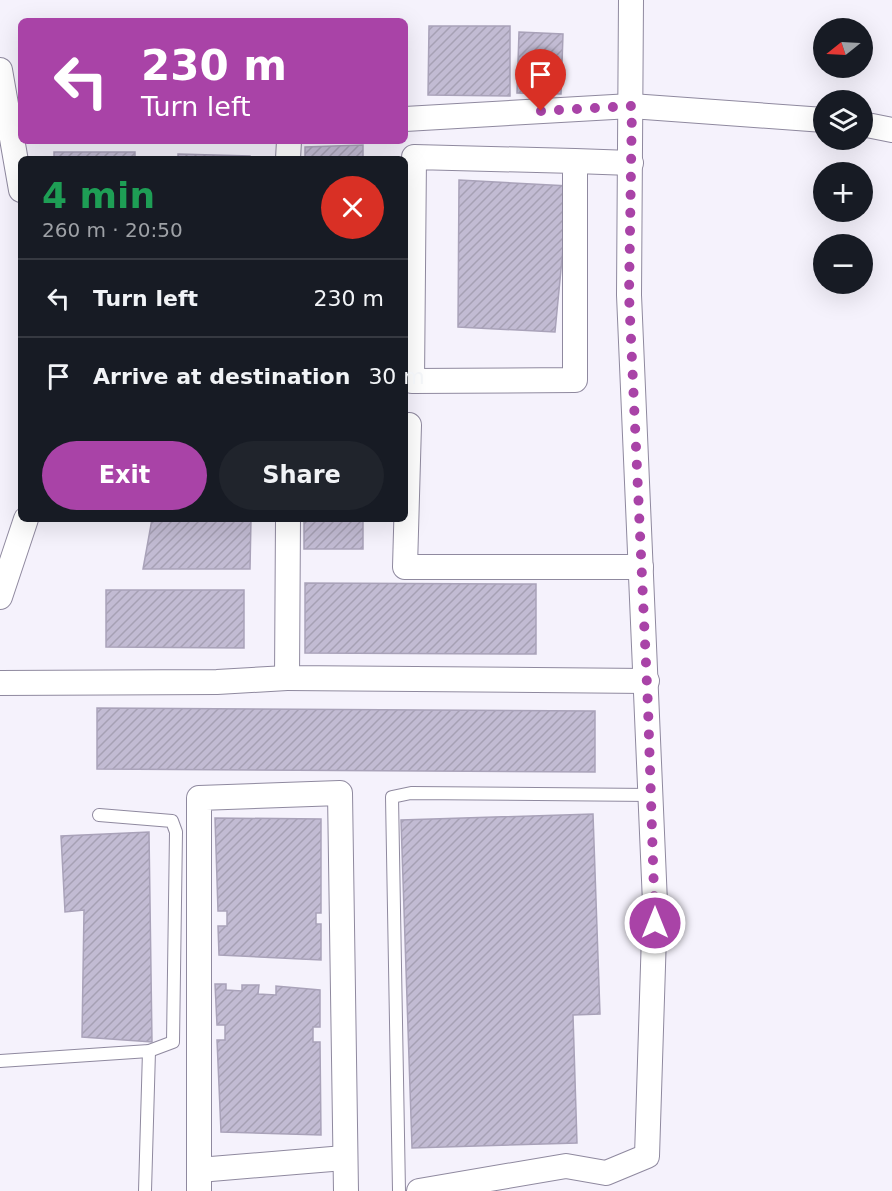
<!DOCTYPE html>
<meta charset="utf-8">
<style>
body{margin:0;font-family:"DejaVu Sans",sans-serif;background:#20242c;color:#f1f3f6;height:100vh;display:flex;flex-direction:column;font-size:22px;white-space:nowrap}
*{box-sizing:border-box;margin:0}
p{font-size:20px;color:#9ea1a6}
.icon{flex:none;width:33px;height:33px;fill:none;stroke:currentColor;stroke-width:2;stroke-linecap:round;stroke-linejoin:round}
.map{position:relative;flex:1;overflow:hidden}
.drawer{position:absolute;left:18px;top:156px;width:390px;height:366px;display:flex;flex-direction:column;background:#171b24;border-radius:9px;box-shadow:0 6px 24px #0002}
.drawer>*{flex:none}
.banner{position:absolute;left:18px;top:18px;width:390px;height:126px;border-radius:9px;box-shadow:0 6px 24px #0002;background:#a943a7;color:#fff;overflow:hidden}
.needle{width:39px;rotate:252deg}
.controls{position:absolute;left:813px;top:18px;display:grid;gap:12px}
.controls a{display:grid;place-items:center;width:60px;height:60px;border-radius:50%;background:#171b24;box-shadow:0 6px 24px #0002;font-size:30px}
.pin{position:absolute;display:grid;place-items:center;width:51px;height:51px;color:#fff;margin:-62px -26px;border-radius:50% 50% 50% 0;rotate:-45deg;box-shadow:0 0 6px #0007}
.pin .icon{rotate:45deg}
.me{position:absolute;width:66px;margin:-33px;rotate:0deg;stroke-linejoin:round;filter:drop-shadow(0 0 4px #0008)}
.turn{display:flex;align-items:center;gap:21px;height:126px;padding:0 24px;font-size:27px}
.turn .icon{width:78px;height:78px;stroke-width:2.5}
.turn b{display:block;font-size:42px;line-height:51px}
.round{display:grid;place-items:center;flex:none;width:63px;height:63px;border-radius:32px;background:#20242c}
.summary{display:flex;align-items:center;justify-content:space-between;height:102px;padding:0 24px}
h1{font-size:36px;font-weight:600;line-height:45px;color:#1e9e55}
.button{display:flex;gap:12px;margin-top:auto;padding:12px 24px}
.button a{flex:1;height:69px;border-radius:36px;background:#a943a7;color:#fff;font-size:24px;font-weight:600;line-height:69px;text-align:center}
.button a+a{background:#20242c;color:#f1f3f6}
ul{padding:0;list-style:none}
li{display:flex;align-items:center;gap:18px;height:78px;padding:0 24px;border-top:2px solid #363941}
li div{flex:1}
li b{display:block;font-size:22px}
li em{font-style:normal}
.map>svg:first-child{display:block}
.building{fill:url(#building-hatch);stroke:#a9a2b9;stroke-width:1.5}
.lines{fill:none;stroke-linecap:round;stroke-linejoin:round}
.lane-casing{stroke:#8f899f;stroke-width:14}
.street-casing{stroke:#8f899f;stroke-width:26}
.lane{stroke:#fff;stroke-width:12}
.street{stroke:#fff;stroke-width:24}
.route{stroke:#a943a7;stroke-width:10;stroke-dasharray:0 18}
</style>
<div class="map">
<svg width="892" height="1191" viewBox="0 0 892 1191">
<defs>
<pattern id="building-hatch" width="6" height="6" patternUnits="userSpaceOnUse" patternTransform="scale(1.5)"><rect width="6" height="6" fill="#c2bbd3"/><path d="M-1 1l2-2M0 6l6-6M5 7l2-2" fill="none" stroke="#a6a0b4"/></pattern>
</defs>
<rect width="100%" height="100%" fill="#f5f2fc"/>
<g class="building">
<polygon points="429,26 510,26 510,96 428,95"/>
<polygon points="519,32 563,34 561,94 517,93"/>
<polygon points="363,145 363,159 305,159 305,147"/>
<rect x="54" y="152" width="81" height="7"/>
<polygon points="178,154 250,156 250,159 178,159"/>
<polygon points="459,180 569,186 555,332 458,327"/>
<polygon points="152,519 251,519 250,569 143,569"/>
<rect x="304" y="519" width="59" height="30"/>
<polygon points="305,583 536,584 536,654 305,653"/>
<polygon points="106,590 244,590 244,648 106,647"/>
<polygon points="97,708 595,711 595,772 97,769"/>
<polygon points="593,814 600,1014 573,1015 577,1143 412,1148 401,820"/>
<polygon points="215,818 321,819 321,913 316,913 316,924 321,924 321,960 219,955 218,926 227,926 227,911 218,911"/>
<polygon points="149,832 152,1042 82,1037 84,910 65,912 61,836"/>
<polygon points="215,984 226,984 226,990 242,991 242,985 259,985 258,994 276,995 276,986 320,990 320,1027 313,1027 313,1042 320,1042 321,1135 221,1132 217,1040 225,1040 225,1025 217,1025"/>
</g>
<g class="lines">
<defs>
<g id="lane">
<polyline points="0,1061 149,1051 173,1042 176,832 172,821 99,815"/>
<polyline points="145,1191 149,1051"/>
<polyline points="399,1191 392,797 411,793 652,795"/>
</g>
<g id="street">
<polyline points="0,70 21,190"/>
<polyline points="405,119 631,106 824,120"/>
<polyline points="862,124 892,130"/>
<polyline points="288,159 289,141"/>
<polyline points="575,161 414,157 412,381 575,380 575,161 631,163"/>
<polyline points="409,425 405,567 641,567"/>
<polyline points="288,519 287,678 647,681"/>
<polyline points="0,597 26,519"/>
<polyline points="0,683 217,682 287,678"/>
<polyline points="199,1170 344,1158"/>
<polyline points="199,1191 199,798 340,793 346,1191"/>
<polyline points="419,1191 566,1166 606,1173 647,1156 655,903 629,295 631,0"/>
</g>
</defs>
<use href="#lane" class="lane-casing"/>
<use href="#street" class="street-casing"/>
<use href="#lane" class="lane"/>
<use href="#street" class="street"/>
</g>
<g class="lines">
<polyline class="route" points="541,111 632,106 629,295 648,707 655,923"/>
</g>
</svg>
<div class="controls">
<a><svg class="needle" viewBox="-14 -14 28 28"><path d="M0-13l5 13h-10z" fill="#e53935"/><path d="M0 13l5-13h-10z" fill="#9ea1a6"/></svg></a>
<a><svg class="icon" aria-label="layers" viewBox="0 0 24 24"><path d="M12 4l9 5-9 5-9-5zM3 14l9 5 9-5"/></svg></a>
<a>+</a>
<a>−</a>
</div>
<div class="pin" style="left:541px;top:111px;background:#d93025"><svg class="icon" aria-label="arrive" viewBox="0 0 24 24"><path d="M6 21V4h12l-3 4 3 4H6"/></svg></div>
<svg class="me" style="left:655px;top:923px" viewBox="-20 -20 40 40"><circle r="17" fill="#a943a7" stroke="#fff" stroke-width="3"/><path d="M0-11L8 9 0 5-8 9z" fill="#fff"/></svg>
<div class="banner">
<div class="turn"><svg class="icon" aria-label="left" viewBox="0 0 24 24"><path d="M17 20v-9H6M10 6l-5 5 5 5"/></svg><div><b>230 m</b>Turn left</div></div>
</div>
<section class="drawer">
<div class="summary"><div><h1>4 min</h1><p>260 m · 20:50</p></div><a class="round" style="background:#d93025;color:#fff"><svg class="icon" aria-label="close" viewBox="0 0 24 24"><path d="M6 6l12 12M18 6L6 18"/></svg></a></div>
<ul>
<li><svg class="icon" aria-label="left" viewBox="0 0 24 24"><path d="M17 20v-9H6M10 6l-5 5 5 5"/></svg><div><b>Turn left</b></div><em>230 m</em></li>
<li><svg class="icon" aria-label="arrive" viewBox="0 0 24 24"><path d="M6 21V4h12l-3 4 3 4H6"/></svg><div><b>Arrive at destination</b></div><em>30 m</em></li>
</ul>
<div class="button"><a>Exit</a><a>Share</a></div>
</section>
</div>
